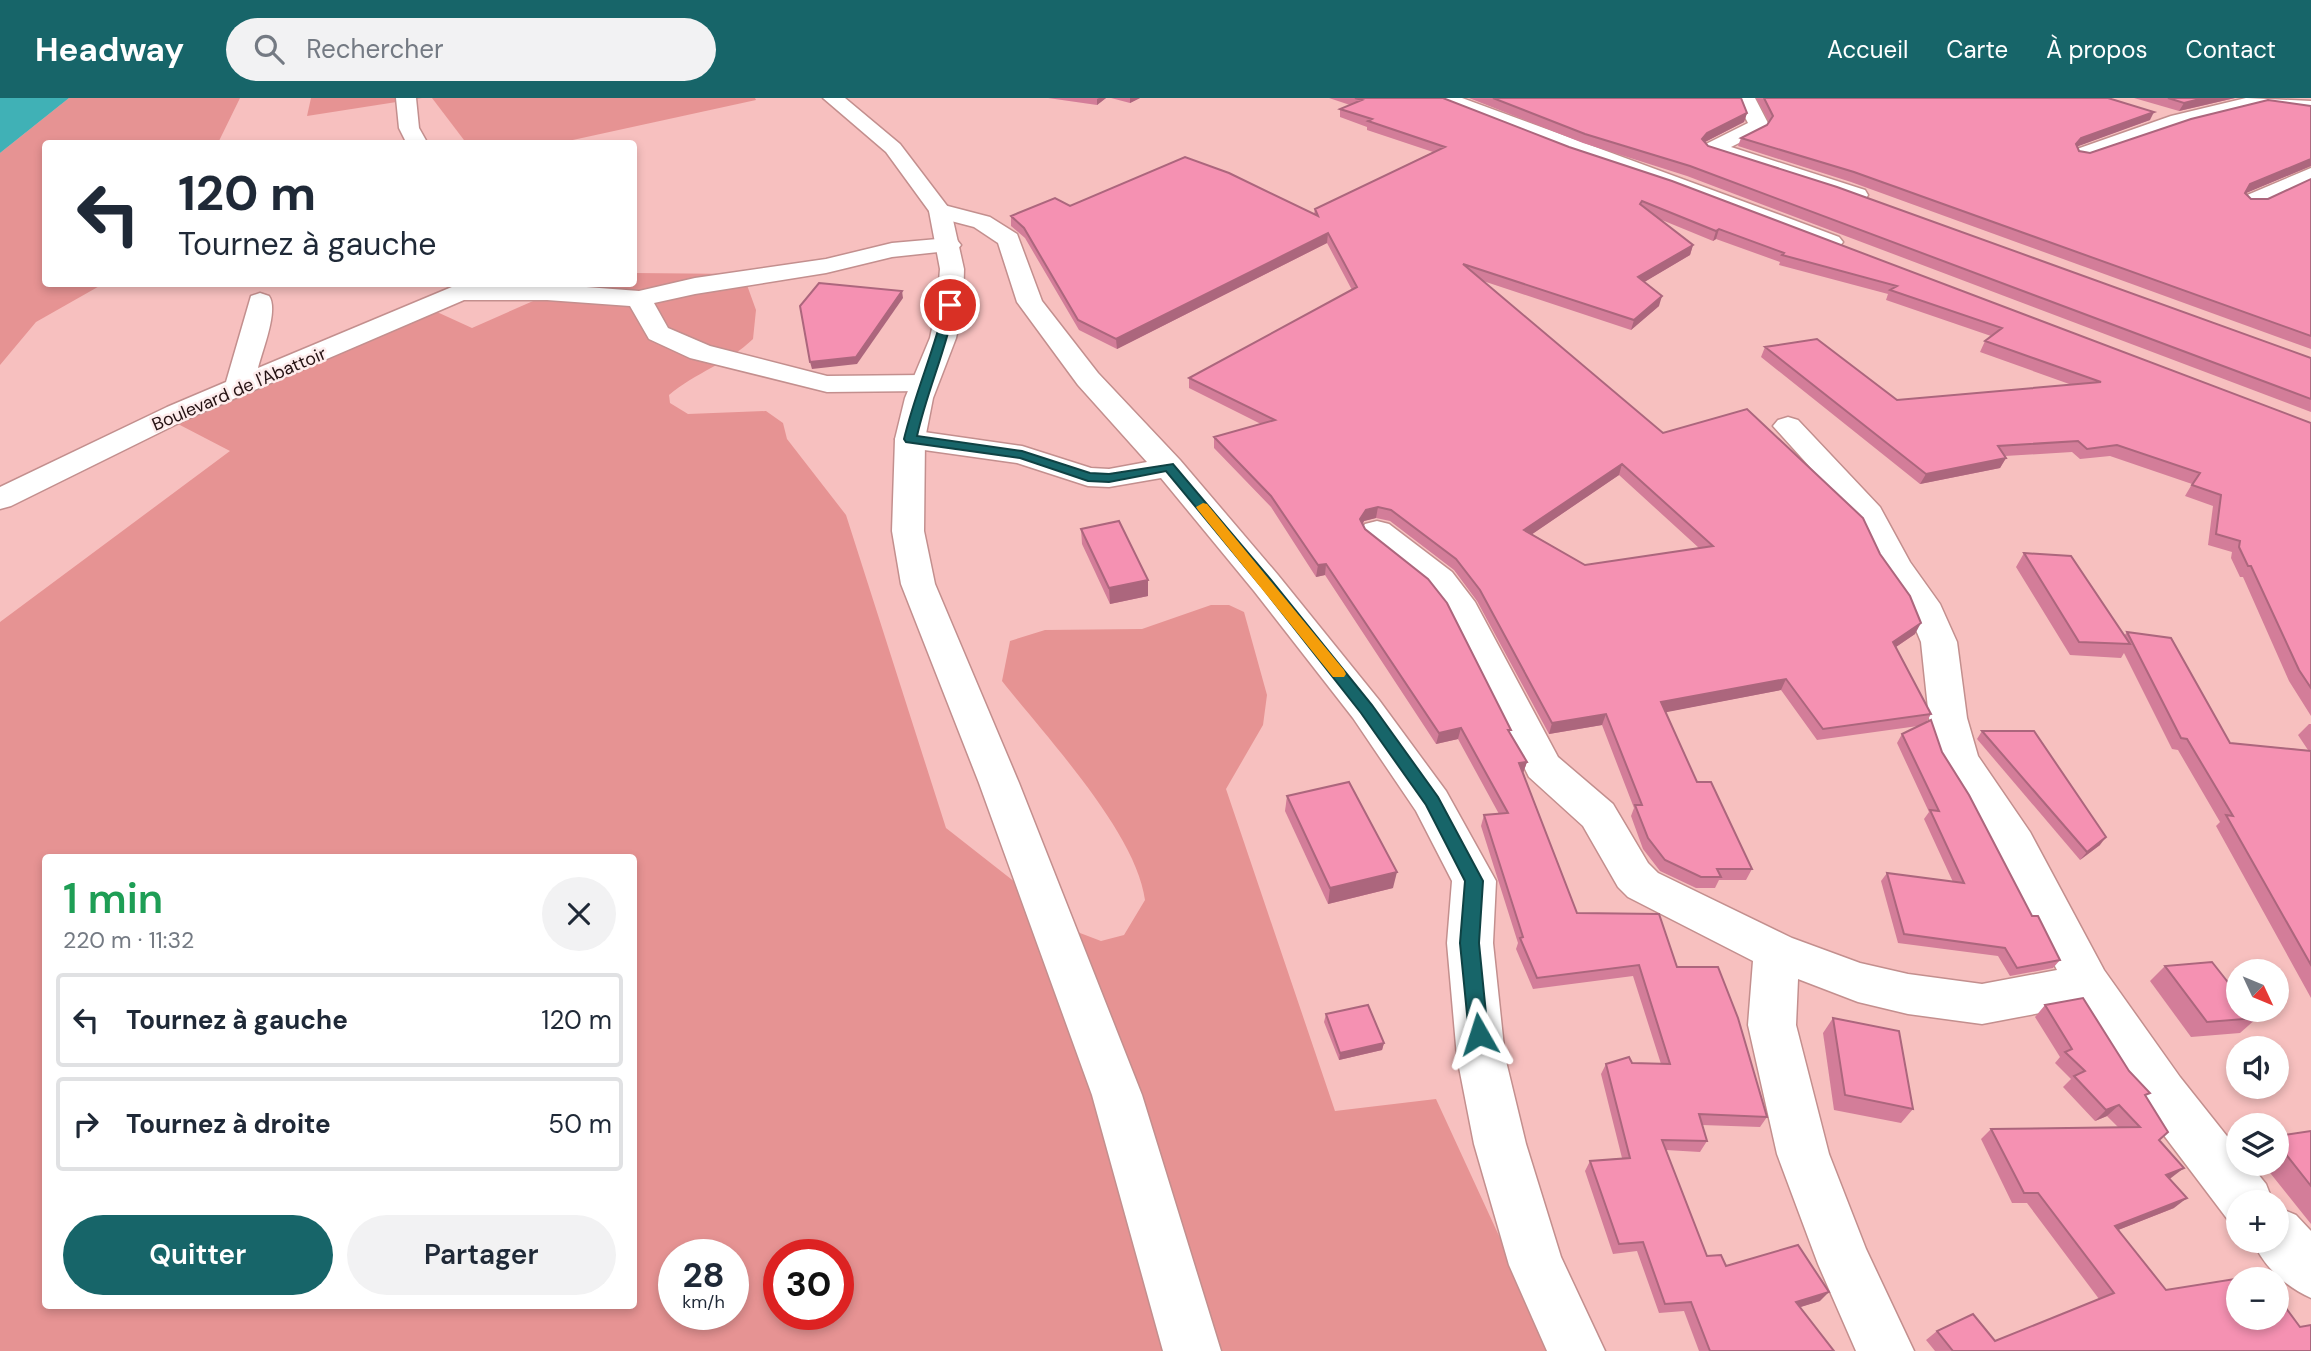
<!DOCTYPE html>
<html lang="fr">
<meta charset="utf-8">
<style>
body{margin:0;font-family:"DM Sans",sans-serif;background:#f2f2f3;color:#1f2937;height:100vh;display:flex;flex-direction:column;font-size:26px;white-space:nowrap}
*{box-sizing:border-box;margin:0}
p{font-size:23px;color:#747a83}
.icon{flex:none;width:38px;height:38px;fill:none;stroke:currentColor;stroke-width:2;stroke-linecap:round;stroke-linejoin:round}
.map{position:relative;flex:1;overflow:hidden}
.sheet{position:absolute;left:42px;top:756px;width:595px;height:455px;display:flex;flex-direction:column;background:#fff;border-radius:7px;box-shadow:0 4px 10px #0003}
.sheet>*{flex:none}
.top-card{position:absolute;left:42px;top:42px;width:595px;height:147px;border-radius:7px;box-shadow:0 4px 10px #0003;background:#fff;color:#1f2937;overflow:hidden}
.needle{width:46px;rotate:134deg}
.controls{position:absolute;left:2226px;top:861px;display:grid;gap:14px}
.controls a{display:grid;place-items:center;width:63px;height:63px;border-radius:50%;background:#fff;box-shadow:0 4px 10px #0003;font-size:35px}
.speed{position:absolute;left:658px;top:1141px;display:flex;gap:14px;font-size:35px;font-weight:700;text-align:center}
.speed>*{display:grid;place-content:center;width:91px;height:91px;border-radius:50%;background:#fff;box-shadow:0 4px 10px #0003;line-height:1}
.speed small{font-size:18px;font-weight:400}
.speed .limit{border:10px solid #d22;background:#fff;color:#111}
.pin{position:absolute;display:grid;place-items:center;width:60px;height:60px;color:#fff;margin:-30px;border:4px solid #fff;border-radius:50%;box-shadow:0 2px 7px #0007}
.me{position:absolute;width:77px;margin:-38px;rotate:354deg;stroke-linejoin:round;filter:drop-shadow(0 0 5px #0008)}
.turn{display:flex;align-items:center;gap:24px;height:147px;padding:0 21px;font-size:32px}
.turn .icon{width:91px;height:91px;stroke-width:2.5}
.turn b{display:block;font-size:49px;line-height:60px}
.round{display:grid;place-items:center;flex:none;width:74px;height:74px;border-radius:37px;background:#f2f2f3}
.summary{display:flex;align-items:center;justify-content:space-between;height:119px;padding:0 21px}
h1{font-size:42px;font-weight:600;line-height:52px;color:#1e9e55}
.primary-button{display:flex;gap:14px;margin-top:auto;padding:14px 21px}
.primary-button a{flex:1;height:80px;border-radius:42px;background:#176569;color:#fff;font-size:28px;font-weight:600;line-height:80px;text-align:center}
.primary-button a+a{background:#f2f2f3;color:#1f2937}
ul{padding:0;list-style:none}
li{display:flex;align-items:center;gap:21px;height:94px;margin:0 14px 10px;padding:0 7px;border:4px solid #e0e1e3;border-radius:7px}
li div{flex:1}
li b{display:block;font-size:26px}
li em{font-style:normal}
header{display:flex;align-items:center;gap:42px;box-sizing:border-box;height:98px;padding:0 35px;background:#176569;color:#fff}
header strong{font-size:33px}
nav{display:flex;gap:38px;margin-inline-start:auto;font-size:24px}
.search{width:490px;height:63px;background:#f2f2f3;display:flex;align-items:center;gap:18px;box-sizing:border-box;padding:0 24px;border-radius:38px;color:#747a83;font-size:26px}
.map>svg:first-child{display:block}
.green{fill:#e69393;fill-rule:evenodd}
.water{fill:#40b1b6}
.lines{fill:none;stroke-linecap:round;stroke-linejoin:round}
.minor-casing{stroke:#c38f8e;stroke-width:3}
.major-casing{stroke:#c38f8e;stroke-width:3}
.minor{fill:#fff;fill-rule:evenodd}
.major{fill:#fff;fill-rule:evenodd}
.wall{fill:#d37d99;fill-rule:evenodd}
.shaded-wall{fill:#ac667d}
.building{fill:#f591b2;stroke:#ac667d;stroke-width:2;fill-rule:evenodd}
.route{fill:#176569;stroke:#0f4244;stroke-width:2}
.slow{fill:#f59e0b}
.labels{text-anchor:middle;stroke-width:5;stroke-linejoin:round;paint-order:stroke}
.far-street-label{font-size:18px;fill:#251213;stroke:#feecec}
</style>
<header>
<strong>Headway</strong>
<div class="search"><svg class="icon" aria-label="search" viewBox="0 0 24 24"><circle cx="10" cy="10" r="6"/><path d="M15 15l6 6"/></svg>Rechercher</div>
<nav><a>Accueil</a><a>Carte</a><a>À propos</a><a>Contact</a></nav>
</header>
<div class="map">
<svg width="2311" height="1253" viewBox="0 0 2311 1253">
<rect width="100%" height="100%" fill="#f7c0bf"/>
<g class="green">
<polygon points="69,0 240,0 218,45 46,46 46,186 103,186 36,224 0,267 0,55"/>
<polygon points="311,0 422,0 307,18"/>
<polygon points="432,0 755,0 756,2 559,45 467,46"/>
<path d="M634,175L743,176L756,212L753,241C728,265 695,275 669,297L670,305L688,316L766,313L783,325L787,341L846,417L946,730L1080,835L1101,843L1124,837L1145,802C1136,734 1046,639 1002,583L1010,543L1045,532L1142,531L1211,507H1229L1244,514L1267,597L1263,627L1226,691L1335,1013L1436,1001L1552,1253H0V524L230,353L178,326L437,214L472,230L540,200L544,186H634ZM46,760H634V1208H46ZM674,1157H733V1216H674ZM779,1157H838V1216H779Z"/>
</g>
<polygon class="water" points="0,0 69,0 0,55"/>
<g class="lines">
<defs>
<g id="minor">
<polygon points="396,0 416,0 419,30 428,46 407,46 399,30"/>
<polygon points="1434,0 1462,0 1791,121 1839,139 1843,144 1839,149 1823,149 1485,23 1437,4"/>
<polygon points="1735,0 1755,0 1768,25 1763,33 1731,49 1865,92 1868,97 1865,102 1849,102 1706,54 1702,50 1706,46 1748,25"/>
<polygon points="2246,0 2311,3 2311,15 2263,8 2185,27 2093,61 2077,61 2074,56 2077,51 2171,18"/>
<polygon points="2311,70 2311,85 2261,108 2245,108 2242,103 2245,98"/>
<polygon points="940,106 990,119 1017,136 1042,203 1098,275 1180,362 1278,477 1379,602 1446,693 1496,783 1493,845 1505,959 1526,1046 1561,1159 1605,1253 1547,1253 1509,1167 1474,1046 1457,959 1447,845 1452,783 1416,713 1353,620 1254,493 1161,380 1109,389 1088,388 1017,365 910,350 899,347 895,341 899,335 910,332 1022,348 1091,370 1109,371 1147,364 1078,287 1017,204 998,145 974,129 932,118 929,113 932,108"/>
<path d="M949,140L957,142L961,147L957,152L892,159L826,175L695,196L654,205L668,230L710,248L827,278L924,277L934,279L938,285L934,291L924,293L827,294L690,260L649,241L630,208L547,202H464L187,321L11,408L0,411V389L167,309L226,284L251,198L260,195L269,198C279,212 262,253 258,270L459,186H547L639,193L695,180L826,161L892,145Z"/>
<polygon points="1788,319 1798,322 1880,409 1910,464 1940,506 1957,544 1967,620 1978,658 2030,734 2104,872 2180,979 2238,1052 2238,1066 2250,1066 2266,1086 2273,1104 2238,1104 2238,1126 2228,1122 2144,1011 2077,908 1982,926 1908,916 1858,904 1798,881 1796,927 1829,1056 1866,1151 1914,1253 1856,1253 1818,1166 1777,1056 1748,927 1753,863 1628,799 1618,789 1583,728 1529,679 1447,515 1428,490 1365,440 1361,433 1365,426 1377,423 1389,426 1452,474 1475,504 1558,659 1613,706 1648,765 1658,775 1792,840 1860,865 1908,876 1982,886 2057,872 1998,755 1939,661 1929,620 1921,544 1906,508 1877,466 1855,419 1773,328 1778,322"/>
<path d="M2277,1109L2296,1117L2311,1133V1200C2286,1189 2263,1168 2253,1143H2277Z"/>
</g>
<polygon id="major" points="823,0 845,0 900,46 951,113 964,171 963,207 956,240 933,300 925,341 924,433 935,486 1019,685 1142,997 1221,1253 1163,1253 1092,997 979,685 901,486 892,433 895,341 905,300 930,240 937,207 940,171 929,113 886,54"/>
</defs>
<use href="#minor" class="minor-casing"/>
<use href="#major" class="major-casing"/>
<use href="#minor" class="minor"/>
<use href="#major" class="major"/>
</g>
<g class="wall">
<polygon points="1048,0 1106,0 1097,7"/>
<polygon points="1111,0 1140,0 1130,5"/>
<path d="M1329,0H1443L1569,49L2311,325V618L2289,583L2243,479H2240L2231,460L2232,454L2208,447L2213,408L2185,398L2192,386L2110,358L2080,361L2072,354L2005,358L2006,360L2000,370L1920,386L1761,259L1765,249L1897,302L2072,287L1980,254L1985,243L1991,238L1886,202L1888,196L1779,167L1780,164L1716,141L1713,143L1657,120L1693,147L1690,157L1644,184L1659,208L1631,232L1483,183L1663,335L1915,536L1896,549L1931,616L1926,625L2032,818L2060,862L2053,870L2010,878L1998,858L1898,845L1881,783L1887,775L1953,784L1924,721L1929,714L1897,645L1902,636L1918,628L1817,642L1781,592L1665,614L1697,684L1752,771L1746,782H1719L1715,790H1696L1660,773L1643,751L1631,718L1634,710L1602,627L1549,636L1477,503L1454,472L1390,423L1376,420L1364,423L1363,426L1365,431L1510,636L1527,664L1523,675L1577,815L1677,869L1767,1019L1760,1029L1702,1027L1707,1043L1700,1054L1666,1052L1707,1158L1726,1168L1820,1203L1800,1209L1834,1253H1699L1684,1213L1659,1215L1637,1153L1613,1156L1585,1073L1590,1063L1622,1060L1601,976L1606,966H1661L1633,878L1533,891L1516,851L1518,845L1481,728L1484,717L1499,716L1458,641L1436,646L1325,477L1316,479L1271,409L1214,350V339L1261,326L1189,290V280L1352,192L1327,145L1117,251L1079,232L1025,140L1011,128V118L1070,108L1314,116L1315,111L1433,54L1367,32V29L1340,19V11L1350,7ZM1619,377L1699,450L1585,467L1532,436Z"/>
<polygon points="1469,0 1741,0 1747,15 1744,24 1705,44 1708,48 2311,260 2311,314 1687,78 1583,45"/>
<polygon points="1756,0 2108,0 2150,22 2077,48 2079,53 2090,55 2311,8 2311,68 2245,95 2251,101 2268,101 2311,81 2311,251 1851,84 1738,48 1741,40 1767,27 1769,24"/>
<polygon points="2134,0 2235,0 2179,13"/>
<polygon points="1081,431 1148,482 1148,498 1110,506 1082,446"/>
<polygon points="2024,455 2124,538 2127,534 2230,645 2308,652 2298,637 2309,626 2311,626 2311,900 2216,728 2220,724 2178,652 2172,651 2124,555 2121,560 2070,557 2016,469"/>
<polygon points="1982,633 2100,747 2080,762 1977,641"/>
<polygon points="1287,698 1393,790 1328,806 1285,713"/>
<polygon points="2165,868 2257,920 2240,935 2191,939 2150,883"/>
<polygon points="2045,907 2146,999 2171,1080 2169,1081 2174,1110 2118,1132 2166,1192 2311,1253 1935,1253 1926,1242 1937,1233 1995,1243 2099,1201 2027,1105 2012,1105 1981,1041 1991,1031 2118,1029 2107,1018 2095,1023 2063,989 2071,981 2055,965 2060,959 2035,919"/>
<polygon points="1326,916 1384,945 1382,952 1339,962 1324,924"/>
<polygon points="1833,920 1913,1011 1901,1025 1834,1012 1823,935"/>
<polygon points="2311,1033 2311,1126 2263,1066 2277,1066 2277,1038"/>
</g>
<g class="shaded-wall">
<polygon points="1099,0 1106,0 1097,7 1097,1"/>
<polygon points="1130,0 1140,0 1130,5"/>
<polygon points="2204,0 2235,0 2179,13 2184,5"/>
<polygon points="2154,14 2150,22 2076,49 2076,46 2081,40"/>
<polygon points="1747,15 1744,24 1705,44 1702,41 1707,35"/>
<polygon points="2311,61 2311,68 2244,96 2250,86"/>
<polygon points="1719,131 1716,141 1713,143 1716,133"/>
<polygon points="1328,135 1327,145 1117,251 1116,241"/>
<polygon points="1693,147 1690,157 1636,189 1638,179"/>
<polygon points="902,193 903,200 857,266 812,271 810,264"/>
<polygon points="1662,198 1659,208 1631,232 1634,222"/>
<polygon points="2006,360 2000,370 1920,386 1926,376"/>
<polygon points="1622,366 1619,377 1522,443 1524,432"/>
<polygon points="1378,409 1376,420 1364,423 1359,432 1360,421 1366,412"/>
<polygon points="1326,466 1325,477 1316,479 1318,467"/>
<polygon points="1148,482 1148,498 1110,506 1109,490"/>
<polygon points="1921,525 1915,536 1887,555 1893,544"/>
<polygon points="1786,581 1781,592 1657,616 1661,604"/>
<polygon points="1606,616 1602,627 1549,636 1552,625"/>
<polygon points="1461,630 1458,641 1436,646 1439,635"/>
<polygon points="1527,664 1523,675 1519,665"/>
<polygon points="2106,739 2100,747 2080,762 2087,754"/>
<polygon points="1397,774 1393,790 1328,806 1330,790"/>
<polygon points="1384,945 1382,952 1339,962 1340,955"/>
<polygon points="2119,1007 2107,1018 2095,1023 2106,1012"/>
<polygon points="2184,1070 2171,1080 2153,1088 2166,1077"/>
<polygon points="2187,1100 2174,1110 2103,1138 2115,1128"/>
<polygon points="1829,1194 1820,1203 1788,1213 1796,1204"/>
</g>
<g class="building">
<path d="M1355,0H1443L1569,49L1672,83L2311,325V590L2299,572L2251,468H2248L2239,449L2240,443L2216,436L2221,397L2192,387L2200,375L2117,347L2087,351L2078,343L1998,348L2006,360L1926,376L1765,249L1817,241L1897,302L2101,284L1985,243L2002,230L1890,192L1897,188L1782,157L1784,155L1719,131L1716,133L1642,103L1640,106L1693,147L1638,179L1662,198L1634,222L1463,166L1663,335L1747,311L1863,420L1880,456L1910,498L1921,525L1893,544L1931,616L1823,631L1786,581L1661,604L1697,684H1711L1752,771H1717L1721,779H1701L1665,762L1648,740L1635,707H1642L1606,616L1552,625L1480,492L1456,461L1391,412L1378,409L1366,412L1360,421L1365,431L1428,481L1447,505L1511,632H1508L1527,664L1519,665L1577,815L1659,816L1677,869H1718L1738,920L1767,1019L1699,1016L1707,1043L1662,1042L1707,1158L1721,1157L1726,1168L1798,1147L1829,1194L1796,1204L1834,1253H1710L1691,1204L1665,1206L1643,1144L1619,1146L1590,1063L1630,1060L1606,966L1629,959L1632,965L1670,966L1639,867L1537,880L1520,840L1523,839L1484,717L1508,715L1461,630L1439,635L1326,466L1318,467L1271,398L1214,339L1275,322L1189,280L1357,189L1328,135L1116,241L1078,222L1024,130L1011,118L1055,100L1070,108L1185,59L1229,75L1318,118L1315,111L1445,49L1368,23L1372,21L1340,11L1362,2ZM1622,366L1713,448L1585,467L1524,432Z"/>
<polygon points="1493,0 1741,0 1747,15 1707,35 1702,41 1708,48 1837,89 2311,260 2311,301 1690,68 1585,36"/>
<polygon points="1764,0 2108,0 2154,14 2081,40 2076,46 2079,53 2090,55 2191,21 2268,2 2311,8 2311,61 2250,86 2245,95 2251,101 2268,101 2311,81 2311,238 1854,74 1741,40 1767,27 1773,18"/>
<polygon points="2168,0 2204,0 2184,5"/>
<polygon points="819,185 902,193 856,259 810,264 800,208"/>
<polygon points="1119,423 1148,482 1109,490 1081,431"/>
<polygon points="2024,455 2071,458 2130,546 2079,544"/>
<polygon points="2127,534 2171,540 2230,645 2311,653 2311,867 2226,717 2233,718 2187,641 2181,640"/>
<polygon points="1931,622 1942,654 1969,697 2032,818 2038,818 2060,862 2017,870 2005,850 1904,836 1887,775 1964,785 1930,712 1939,713 1902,636"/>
<polygon points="1982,633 2034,633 2106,739 2087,754"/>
<polygon points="1349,684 1397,774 1330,790 1287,698"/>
<polygon points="2212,864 2238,897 2238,912 2250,912 2257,920 2207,924 2165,868"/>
<polygon points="2083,900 2129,973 2150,995 2145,997 2168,1034 2159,1042 2184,1070 2166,1077 2187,1100 2115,1128 2166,1192 2260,1177 2264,1181 2238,1181 2238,1220 2277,1220 2277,1198 2300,1229 2311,1227 2311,1253 1953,1253 1937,1233 1973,1216 1995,1243 2114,1195 2038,1095 2024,1095 1991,1031 2140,1029 2119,1007 2106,1012 2074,978 2085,973 2065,954 2072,951 2045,907"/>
<polygon points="1368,907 1384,945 1340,955 1326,916"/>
<polygon points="1833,920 1899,933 1913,1011 1845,997"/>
<polygon points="2311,1033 2311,1088 2277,1045 2277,1038"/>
</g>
<path class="route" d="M950,204L955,207C946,252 927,293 917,338L1022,353L1090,375L1109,376L1173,366L1271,482L1372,607L1438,699L1483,783L1479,845L1488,936L1486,942L1479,945L1472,942L1469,936L1460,845L1465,783L1426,707L1361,615L1261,488L1166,373L1109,384L1088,383L1020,360L906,344L904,341C915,295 934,253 945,207Z"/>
<polygon class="slow" points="1203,405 1207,406 1344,572 1346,576 1344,579 1333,579 1198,412 1196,409"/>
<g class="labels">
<g class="far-street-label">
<text transform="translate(239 291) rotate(-23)" y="6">Boulevard de l'Abattoir</text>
</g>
</g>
</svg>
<div class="controls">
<a><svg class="needle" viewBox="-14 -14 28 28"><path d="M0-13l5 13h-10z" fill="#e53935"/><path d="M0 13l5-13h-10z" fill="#747a83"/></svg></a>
<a><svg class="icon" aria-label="sound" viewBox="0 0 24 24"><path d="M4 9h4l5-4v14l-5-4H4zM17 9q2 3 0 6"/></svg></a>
<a><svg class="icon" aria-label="layers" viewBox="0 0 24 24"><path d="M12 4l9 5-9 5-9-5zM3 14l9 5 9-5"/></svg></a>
<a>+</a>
<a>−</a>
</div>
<div class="speed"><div>28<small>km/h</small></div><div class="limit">30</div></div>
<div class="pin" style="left:950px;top:207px;background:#d93025"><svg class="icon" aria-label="arrive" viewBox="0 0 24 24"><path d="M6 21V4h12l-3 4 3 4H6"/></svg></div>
<svg class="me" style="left:1479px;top:936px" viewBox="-20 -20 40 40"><path d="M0-17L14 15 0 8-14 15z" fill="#176569" stroke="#fff" stroke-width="4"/></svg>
<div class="top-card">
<div class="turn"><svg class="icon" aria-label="left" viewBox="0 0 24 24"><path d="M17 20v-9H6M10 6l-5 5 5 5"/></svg><div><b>120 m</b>Tournez à gauche</div></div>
</div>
<section class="sheet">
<div class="summary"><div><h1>1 min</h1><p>220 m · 11:32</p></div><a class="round"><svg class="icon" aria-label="close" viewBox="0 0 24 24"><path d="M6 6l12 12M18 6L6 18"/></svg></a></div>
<ul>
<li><svg class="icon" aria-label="left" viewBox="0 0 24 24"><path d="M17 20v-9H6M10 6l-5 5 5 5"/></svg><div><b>Tournez à gauche</b></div><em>120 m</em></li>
<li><svg class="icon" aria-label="right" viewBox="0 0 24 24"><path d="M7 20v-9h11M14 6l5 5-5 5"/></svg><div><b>Tournez à droite</b></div><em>50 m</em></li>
</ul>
<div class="primary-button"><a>Quitter</a><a>Partager</a></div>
</section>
</div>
